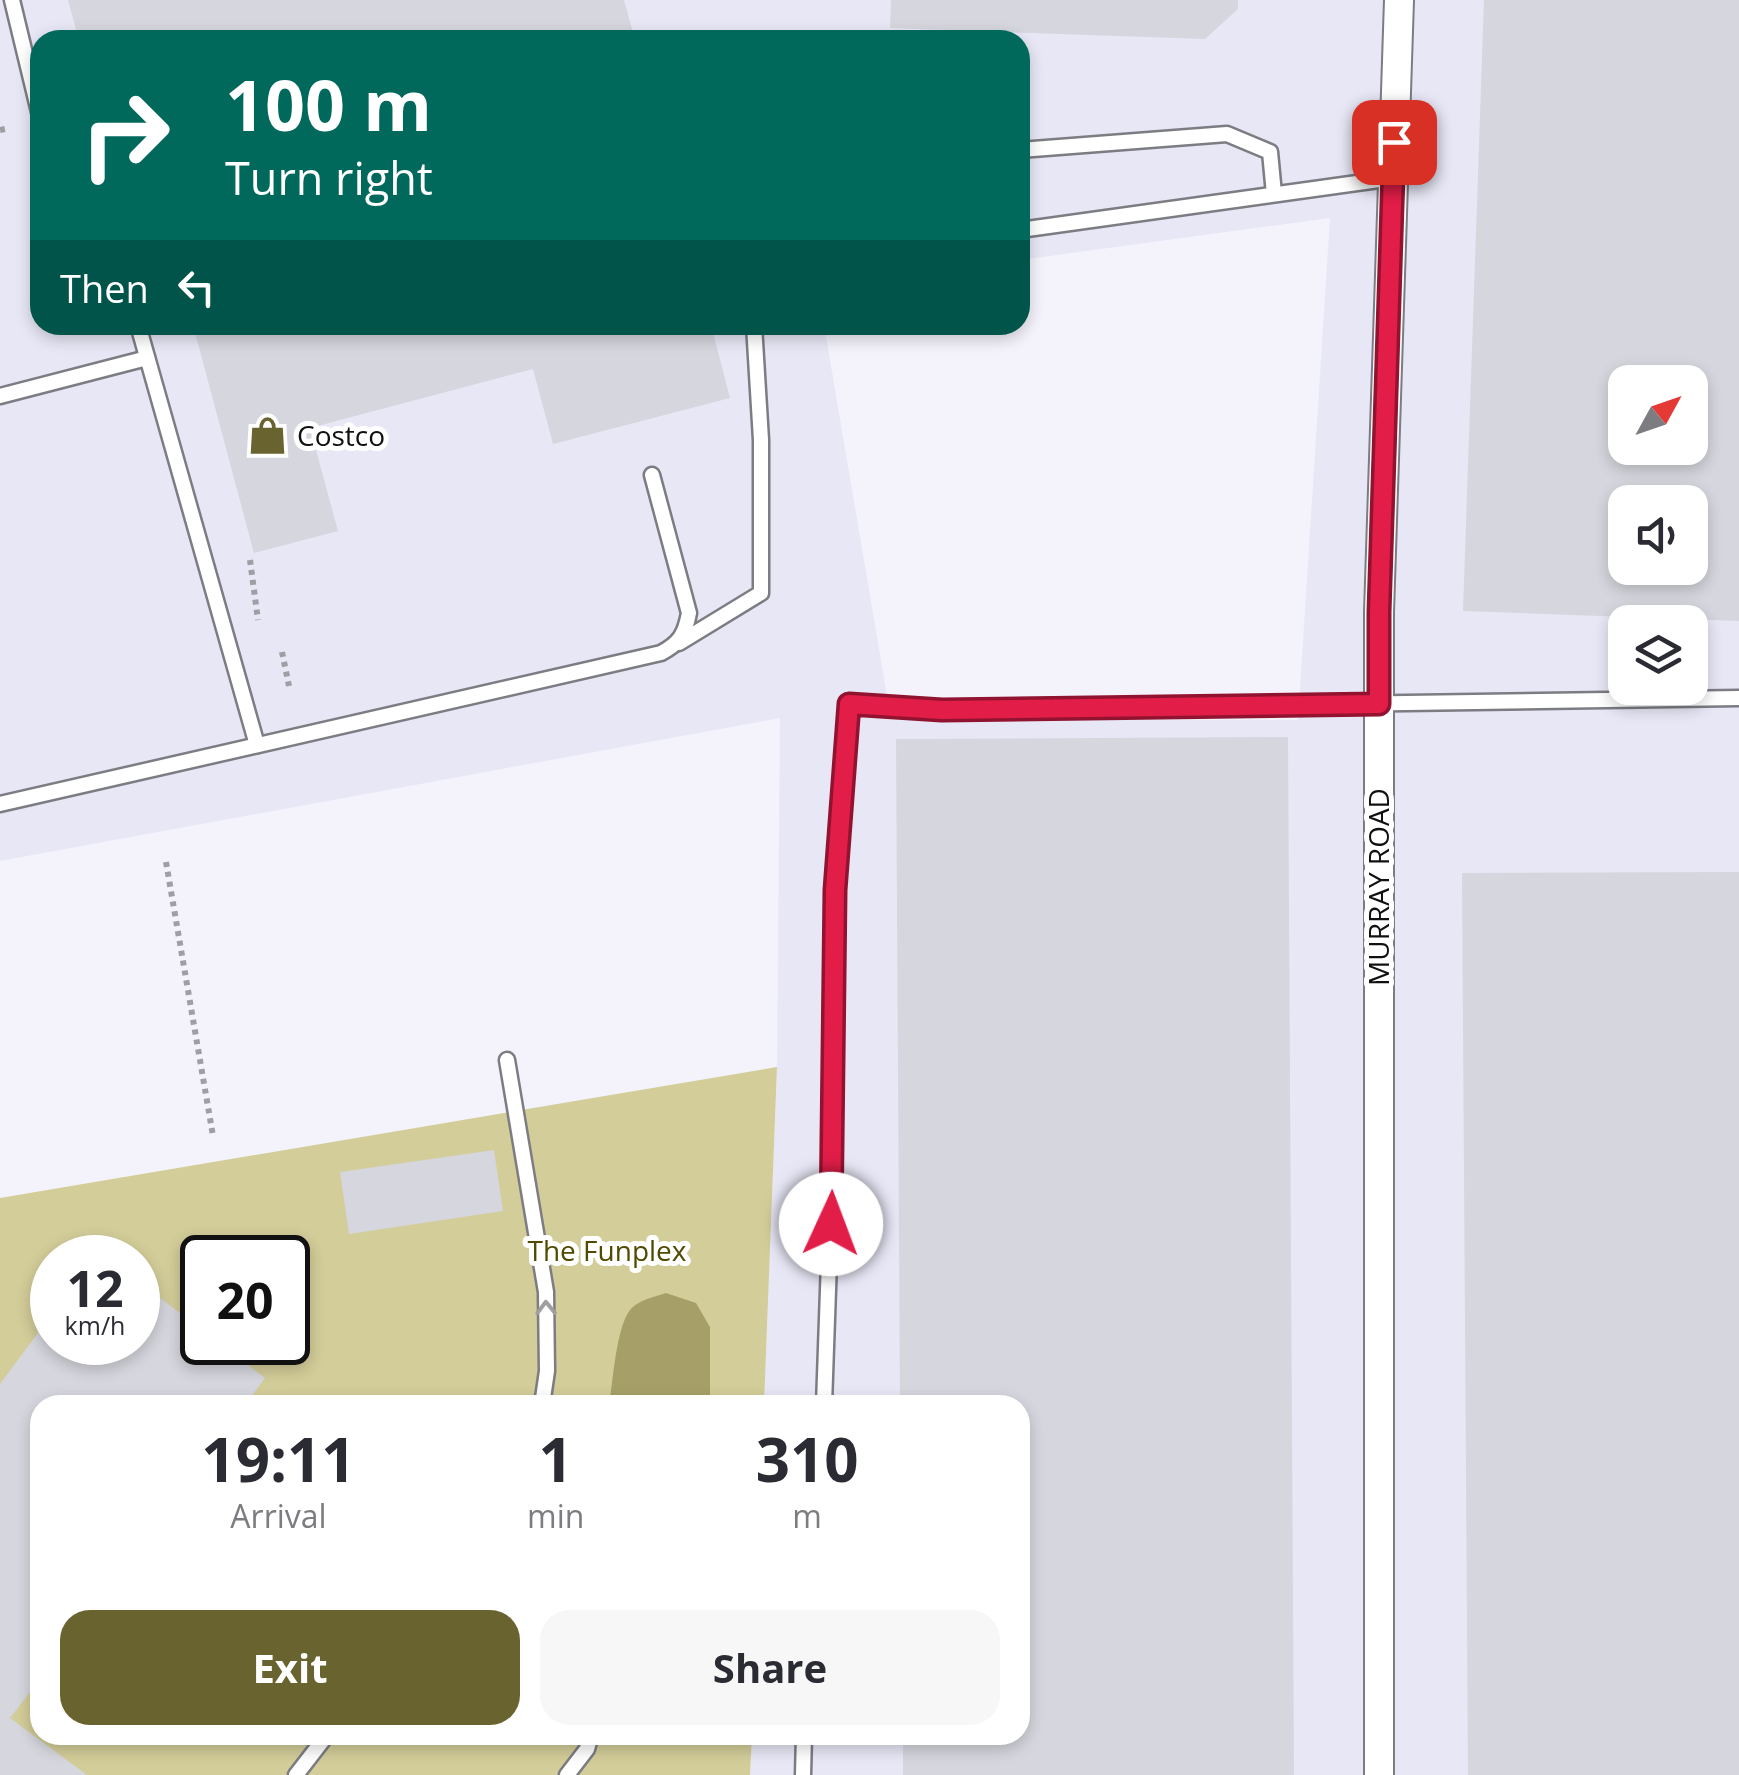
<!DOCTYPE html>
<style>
body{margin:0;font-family:"Open Sans",sans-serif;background:#f7f7f7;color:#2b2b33;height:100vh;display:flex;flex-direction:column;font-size:38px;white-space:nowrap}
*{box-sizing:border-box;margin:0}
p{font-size:32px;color:#7c7c81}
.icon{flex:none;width:55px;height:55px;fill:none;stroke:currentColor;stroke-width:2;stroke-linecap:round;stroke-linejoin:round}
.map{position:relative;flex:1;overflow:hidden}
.sheet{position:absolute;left:30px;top:1395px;width:1000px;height:350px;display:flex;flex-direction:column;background:#fff;border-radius:30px;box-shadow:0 5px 15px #0003}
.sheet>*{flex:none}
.guide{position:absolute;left:30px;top:30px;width:1000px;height:305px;border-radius:30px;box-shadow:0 5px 15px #0003;background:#00695c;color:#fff;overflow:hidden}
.needle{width:65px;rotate:50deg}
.tools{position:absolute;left:1608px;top:365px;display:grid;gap:20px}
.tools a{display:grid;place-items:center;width:100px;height:100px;border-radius:20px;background:#fff;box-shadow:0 5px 15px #0003;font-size:50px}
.speed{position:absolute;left:30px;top:1235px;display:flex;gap:20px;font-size:50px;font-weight:700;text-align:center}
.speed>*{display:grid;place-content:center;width:130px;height:130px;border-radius:50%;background:#fff;box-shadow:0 5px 15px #0003;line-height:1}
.speed small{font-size:25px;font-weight:400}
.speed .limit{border:5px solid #111;border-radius:15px;background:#fff;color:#111}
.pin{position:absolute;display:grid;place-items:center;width:85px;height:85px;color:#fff;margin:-42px;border-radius:20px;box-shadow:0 5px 15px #0006}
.me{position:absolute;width:110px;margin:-55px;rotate:2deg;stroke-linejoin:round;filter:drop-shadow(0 0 8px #0008)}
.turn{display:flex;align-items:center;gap:35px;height:210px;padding:0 30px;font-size:45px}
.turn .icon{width:130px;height:130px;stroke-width:2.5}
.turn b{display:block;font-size:70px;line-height:85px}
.then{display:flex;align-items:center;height:95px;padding:0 30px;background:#0003;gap:20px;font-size:38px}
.eta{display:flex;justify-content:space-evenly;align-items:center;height:170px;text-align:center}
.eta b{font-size:60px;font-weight:700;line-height:70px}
.primary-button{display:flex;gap:20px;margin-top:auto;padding:20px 30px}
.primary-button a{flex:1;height:115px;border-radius:30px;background:#696330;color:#fff;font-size:40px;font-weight:700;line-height:115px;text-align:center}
.primary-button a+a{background:#f7f7f7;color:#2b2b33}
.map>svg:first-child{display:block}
.built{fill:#e7e7f6;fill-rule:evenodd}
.green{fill:#d3cd99;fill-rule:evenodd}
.water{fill:#a6a068}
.building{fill:#d6d6de;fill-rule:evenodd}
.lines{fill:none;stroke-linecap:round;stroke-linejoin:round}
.lane-casing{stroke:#7c7c83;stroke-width:19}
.street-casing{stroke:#7c7c83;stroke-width:32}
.path{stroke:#9f9ea4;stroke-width:6;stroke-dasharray:5 5;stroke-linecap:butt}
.lane{stroke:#fff;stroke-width:14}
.street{stroke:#fff;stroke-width:28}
.oneway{stroke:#9f9fa0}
.route-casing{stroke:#92132f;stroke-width:25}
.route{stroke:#e11d48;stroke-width:18}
.labels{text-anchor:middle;stroke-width:10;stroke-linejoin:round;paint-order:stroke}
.poi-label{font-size:28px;fill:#101012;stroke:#fff;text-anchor:start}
.street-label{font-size:28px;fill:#101012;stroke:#fff}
.park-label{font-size:28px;fill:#514a00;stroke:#fff}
</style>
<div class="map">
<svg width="1739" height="1775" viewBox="0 0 1739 1775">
<rect width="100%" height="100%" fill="#f4f3fc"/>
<path class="built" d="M0,0H1739V1775H750L752,1735H1020V1405H764L777,1067L780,718L0,861ZM40,40H1020V260L1330,218L1298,720L891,719L824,325H40ZM1625,382H1690V448H1625ZM1625,502H1690V568H1625ZM1625,622H1690V688H1625Z"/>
<path class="green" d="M777,1067L764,1405H40V1735H752L750,1775H0V1198ZM52,1258H138V1342H52ZM202,1258H288V1342H202Z"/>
<path class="water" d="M666,1293L696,1303L710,1327V1405H609C613,1382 616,1328 630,1310C638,1300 654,1297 666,1293Z"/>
<g class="building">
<polygon points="68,0 624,0 635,40 79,40"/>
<polygon points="891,0 1238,0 1238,9 1205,39 890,28"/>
<path d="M1484,0H1739V621L1463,611ZM1625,382H1690V448H1625ZM1625,502H1690V568H1625Z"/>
<polygon points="193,325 711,325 730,398 553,444 533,369 310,428 338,531 254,553"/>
<polygon points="1288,737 1294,1775 903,1775 903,1735 1020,1735 1020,1405 900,1405 896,739"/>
<polygon points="1739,872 1739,1775 1468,1775 1462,873"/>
<polygon points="494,1150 503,1211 349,1234 340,1172"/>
<polygon points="138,1281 202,1330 202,1342 219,1342 265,1378 245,1405 40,1405 40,1679 10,1718 87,1775 0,1775 0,1384 52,1314 52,1342 138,1342"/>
</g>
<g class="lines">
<defs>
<g id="lane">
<polyline points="12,0 40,116"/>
<polyline points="1020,150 1227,134 1270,152 1274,194"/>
<polyline points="1020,230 1393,178"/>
<polyline points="138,325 257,745"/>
<polyline points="0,396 147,358"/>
<polyline points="679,643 761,593 761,440 754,325"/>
<path d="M0,804L661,653C680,643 685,634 689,613L652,475"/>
<polyline points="507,1060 546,1292 547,1371 542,1405"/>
<polyline points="824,1405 835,1088 835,890 849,704 942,710 1739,698"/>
<polyline points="296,1775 327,1735"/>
<polyline points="567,1775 587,1749 591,1735"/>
<polyline points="803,1775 804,1735"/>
</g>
<polyline id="street" points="1379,1775 1379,612 1399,0"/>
</defs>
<use href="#lane" class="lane-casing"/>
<use href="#street" class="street-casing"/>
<g class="path">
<polyline points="0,130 5,129"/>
<polyline points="250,560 258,620"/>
<polyline points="282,652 289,686"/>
<polyline points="166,862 213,1136"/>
</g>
<use href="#lane" class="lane"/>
<use href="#street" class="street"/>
</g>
<defs><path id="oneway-chevron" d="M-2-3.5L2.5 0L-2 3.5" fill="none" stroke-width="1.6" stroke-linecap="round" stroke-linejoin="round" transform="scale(2.5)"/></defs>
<use class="oneway" href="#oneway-chevron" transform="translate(546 1308) rotate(-91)"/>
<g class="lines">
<defs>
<polyline id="route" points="831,1224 835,890 849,704 942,710 1379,704 1379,612 1394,142"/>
</defs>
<use href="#route" class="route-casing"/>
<use href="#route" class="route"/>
</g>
<defs>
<symbol id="shop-bare" viewBox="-9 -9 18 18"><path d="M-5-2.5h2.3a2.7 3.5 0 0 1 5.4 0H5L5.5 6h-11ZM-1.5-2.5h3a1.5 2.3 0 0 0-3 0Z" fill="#696330" stroke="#fff" stroke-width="2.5" paint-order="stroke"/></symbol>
</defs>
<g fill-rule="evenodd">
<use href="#shop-bare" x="240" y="408" width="55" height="55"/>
</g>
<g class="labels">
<g class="poi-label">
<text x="297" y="446">Costco</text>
</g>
<g class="street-label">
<text transform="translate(1379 887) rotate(-90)" y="10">MURRAY ROAD</text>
</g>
<g class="park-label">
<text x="607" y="1261">The Funplex</text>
</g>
</g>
</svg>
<div class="tools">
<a><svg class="needle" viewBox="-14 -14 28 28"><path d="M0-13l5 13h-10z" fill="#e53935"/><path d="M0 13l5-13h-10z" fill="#7c7c81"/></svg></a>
<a><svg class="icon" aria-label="sound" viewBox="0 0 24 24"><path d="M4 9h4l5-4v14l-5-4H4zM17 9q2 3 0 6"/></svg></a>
<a><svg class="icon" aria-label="layers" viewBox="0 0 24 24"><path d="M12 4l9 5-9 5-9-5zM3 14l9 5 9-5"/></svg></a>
</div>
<div class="speed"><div>12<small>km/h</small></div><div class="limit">20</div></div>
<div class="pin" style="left:1394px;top:142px;background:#d93025"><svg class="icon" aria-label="arrive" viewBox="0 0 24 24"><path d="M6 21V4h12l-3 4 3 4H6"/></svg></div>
<svg class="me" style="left:831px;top:1224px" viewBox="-20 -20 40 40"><circle r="19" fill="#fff"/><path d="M0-13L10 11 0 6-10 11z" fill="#e11d48"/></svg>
<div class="guide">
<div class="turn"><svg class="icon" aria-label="right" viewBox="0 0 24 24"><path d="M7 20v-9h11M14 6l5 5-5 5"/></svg><div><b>100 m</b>Turn right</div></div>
<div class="then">Then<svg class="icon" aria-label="left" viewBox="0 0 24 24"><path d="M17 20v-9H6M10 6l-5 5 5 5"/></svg></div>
</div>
<section class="sheet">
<div class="eta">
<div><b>19:11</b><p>Arrival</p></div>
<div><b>1</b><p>min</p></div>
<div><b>310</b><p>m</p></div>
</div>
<div class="primary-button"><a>Exit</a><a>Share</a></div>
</section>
</div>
